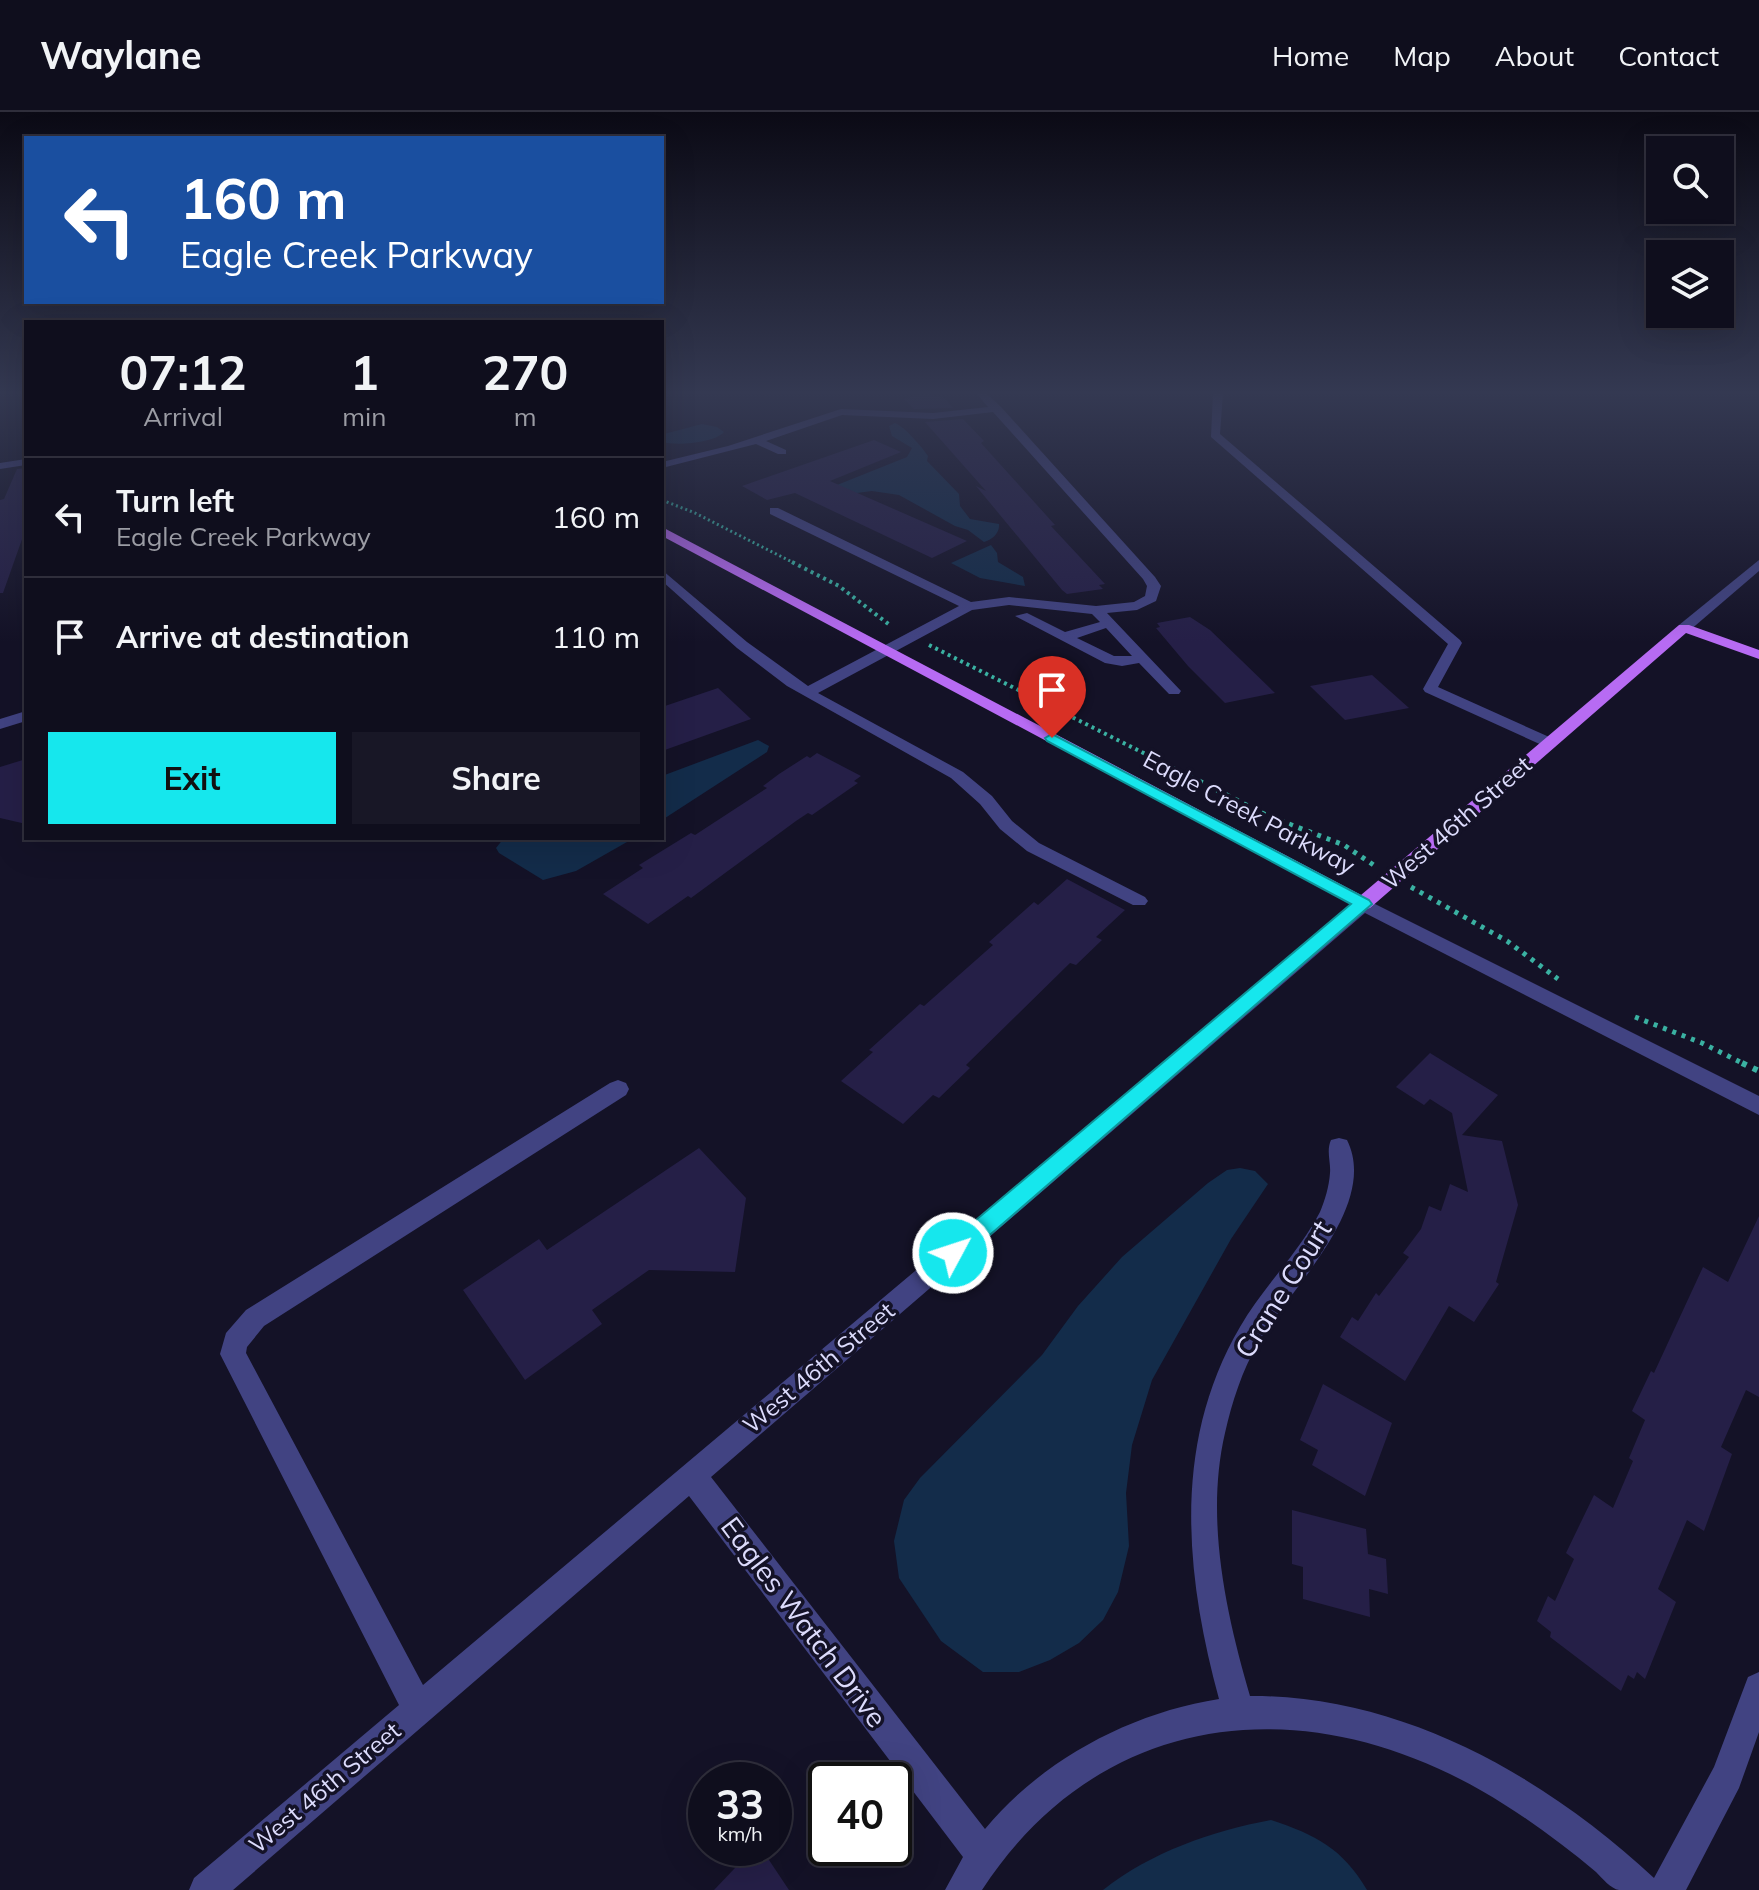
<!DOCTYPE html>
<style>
body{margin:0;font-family:Mulish,sans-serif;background:#181726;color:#f1f3f6;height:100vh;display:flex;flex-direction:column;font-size:30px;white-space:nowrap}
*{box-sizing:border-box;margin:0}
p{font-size:26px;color:#9b9ca4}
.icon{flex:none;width:44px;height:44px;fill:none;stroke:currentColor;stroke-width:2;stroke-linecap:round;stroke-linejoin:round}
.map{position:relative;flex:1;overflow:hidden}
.sheet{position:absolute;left:24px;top:208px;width:640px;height:520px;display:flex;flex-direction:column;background:#0f0e1d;border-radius:0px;box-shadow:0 8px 32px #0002,0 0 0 2px #2f2e3b}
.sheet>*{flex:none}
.banner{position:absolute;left:24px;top:24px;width:640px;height:168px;border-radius:0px;box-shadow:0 8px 32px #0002,0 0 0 2px #2f2e3b;background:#1a4fa0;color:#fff;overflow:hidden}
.fabs{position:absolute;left:1646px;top:24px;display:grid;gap:16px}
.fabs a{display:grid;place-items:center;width:88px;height:88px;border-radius:0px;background:#0f0e1d;box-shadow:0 8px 32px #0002,0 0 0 2px #2f2e3b;font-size:40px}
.speed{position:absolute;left:688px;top:1650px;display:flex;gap:16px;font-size:40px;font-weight:700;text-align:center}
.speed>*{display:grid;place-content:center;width:104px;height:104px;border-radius:50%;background:#0f0e1d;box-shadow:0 8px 32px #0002,0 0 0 2px #2f2e3b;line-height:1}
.speed small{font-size:20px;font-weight:400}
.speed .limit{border:4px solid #111;border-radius:12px;background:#fff;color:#111}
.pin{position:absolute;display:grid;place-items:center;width:68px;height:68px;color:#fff;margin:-82px -34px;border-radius:50% 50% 50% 0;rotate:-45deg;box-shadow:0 0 8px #0007}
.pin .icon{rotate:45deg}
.me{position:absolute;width:88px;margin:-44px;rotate:50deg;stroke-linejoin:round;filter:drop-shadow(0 0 6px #0008)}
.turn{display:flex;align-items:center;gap:28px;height:168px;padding:0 24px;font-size:36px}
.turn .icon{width:104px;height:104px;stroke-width:2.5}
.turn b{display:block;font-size:56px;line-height:68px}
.eta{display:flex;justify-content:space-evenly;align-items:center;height:136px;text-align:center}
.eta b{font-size:48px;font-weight:700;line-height:56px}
.action{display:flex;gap:16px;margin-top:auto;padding:16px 24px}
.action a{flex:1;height:92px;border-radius:0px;background:#16e7ed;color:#111;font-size:32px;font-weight:700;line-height:92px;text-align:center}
.action a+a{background:#181726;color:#f1f3f6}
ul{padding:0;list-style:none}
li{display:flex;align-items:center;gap:24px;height:120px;padding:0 24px;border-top:2px solid #2f2e3b}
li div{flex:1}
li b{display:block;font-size:30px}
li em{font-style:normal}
header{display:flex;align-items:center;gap:48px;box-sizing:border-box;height:112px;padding:0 40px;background:#0f0e1d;border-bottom:2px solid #2f2e3b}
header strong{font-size:38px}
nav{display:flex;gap:44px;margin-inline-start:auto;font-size:28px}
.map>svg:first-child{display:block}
.water{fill:#132c4a}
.building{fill:#251f47}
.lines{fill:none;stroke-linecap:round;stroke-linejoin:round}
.path-far3{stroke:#3ab1a2;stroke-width:3;stroke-dasharray:2 3;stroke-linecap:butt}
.path-far2{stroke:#3ab1a2;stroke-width:4;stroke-dasharray:3 4;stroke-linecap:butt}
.path-far1{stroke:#3ab1a2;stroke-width:5;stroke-dasharray:4 6;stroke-linecap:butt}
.path{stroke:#3ab1a2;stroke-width:6;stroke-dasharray:5 7;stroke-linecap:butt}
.minor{fill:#414382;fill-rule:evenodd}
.major{fill:#b76bf3;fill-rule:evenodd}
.route{fill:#16e7ed;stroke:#0e969a;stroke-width:2}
.labels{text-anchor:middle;stroke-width:7;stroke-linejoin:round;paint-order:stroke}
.street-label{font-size:24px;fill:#dcdbfc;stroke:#141227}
.near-street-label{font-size:28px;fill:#dcdbfc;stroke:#141227}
</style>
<header>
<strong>Waylane</strong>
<nav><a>Home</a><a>Map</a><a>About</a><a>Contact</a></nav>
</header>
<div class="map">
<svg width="1759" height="1778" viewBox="0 0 1759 1778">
<rect width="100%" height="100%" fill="#141227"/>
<g class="water">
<path d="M895,311C905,315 922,335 928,344L927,349L959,382L960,394L970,407L999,412C1000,421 992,428 984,430L968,418L955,414L899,383L872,379L849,382L817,381L907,345L912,336L892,324L889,314Z"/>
<path d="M702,312L717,315L724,320C714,331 677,334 662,330L664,322Z"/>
<polygon points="991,433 997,441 998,450 1023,465 1025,474 980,466 951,451"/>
<polygon points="758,628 769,634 767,640 662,708 662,664"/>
<polygon points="504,726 634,726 576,759 543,768 499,741 496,736"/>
<polygon points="1240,1056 1255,1059 1268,1072 1231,1127 1152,1268 1132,1333 1126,1381 1129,1434 1118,1480 1103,1508 1079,1531 1050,1548 1019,1560 983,1560 941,1529 899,1466 894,1429 904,1388 920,1366 1042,1243 1078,1194 1122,1145 1208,1071 1227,1058"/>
<path d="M1271,1708C1316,1723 1342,1736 1367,1778H1103C1151,1740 1212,1719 1271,1708Z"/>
</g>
<g class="building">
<polygon points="923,281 944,286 953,296 914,297 904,287"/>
<polygon points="963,307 984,329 981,331 1055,413 1051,414 1105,472 1099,473 1103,477 1067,482 1062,478 976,374 986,379 925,310"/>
<polygon points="874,328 901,340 830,369 967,429 932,446 795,381 767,388 742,374"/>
<polygon points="26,356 26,416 3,481 0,481 0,388 4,387 17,357"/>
<polygon points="1190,505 1210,518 1275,581 1225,591 1188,554 1156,516 1160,515 1157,511"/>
<polygon points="1372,563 1409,596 1345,608 1310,574"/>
<polygon points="718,576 751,607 662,639 662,595"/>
<polygon points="817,641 861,664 854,669 858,671 812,703 808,701 796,709 691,786 688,784 648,812 603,782 643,756 639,753 691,721 695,723 767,676 763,674 779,662 807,644 810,646"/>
<polygon points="26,647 26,712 0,706 0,655"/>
<polygon points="1067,767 1125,798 1096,825 1102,828 1076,853 1070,851 966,953 970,956 939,986 933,983 903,1012 841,969 873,940 869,938 920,892 924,894 993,833 989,830 1034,790 1038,793"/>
<polygon points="1430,941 1498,983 1462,1023 1502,1029 1518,1093 1496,1170 1499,1172 1474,1210 1449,1194 1405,1269 1340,1225 1352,1205 1358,1209 1376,1181 1379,1184 1409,1145 1403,1141 1421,1117 1429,1094 1441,1099 1450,1072 1468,1080 1452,1001 1430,987 1424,993 1396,975"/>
<polygon points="699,1036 746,1086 735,1160 649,1158 592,1198 602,1212 525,1268 463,1178 539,1127 547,1138"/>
<polygon points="1759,1104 1759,1285 1746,1278 1721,1335 1732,1342 1704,1419 1687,1408 1658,1477 1676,1490 1645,1567 1637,1560 1634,1567 1628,1563 1621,1579 1550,1525 1551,1520 1537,1509 1548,1484 1555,1489 1574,1447 1566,1441 1594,1383 1613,1396 1633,1349 1629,1346 1645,1308 1632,1299 1651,1259 1654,1261 1703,1155 1728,1170"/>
<polygon points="1323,1272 1392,1311 1365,1384 1312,1353 1318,1338 1300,1328"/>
<polygon points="1292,1398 1366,1417 1368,1442 1386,1447 1388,1482 1369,1477 1370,1505 1303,1487 1303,1455 1292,1452"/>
<polygon points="754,1736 761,1736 789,1778 714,1778"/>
</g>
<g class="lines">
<polyline class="path-far3" points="662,388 695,401 796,452"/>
<g class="path-far2">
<polyline points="792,450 839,474 891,514"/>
<polyline points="929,533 1203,671"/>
</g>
<g class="path-far1">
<polyline points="1199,669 1268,704 1344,733 1378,756"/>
<polyline points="1411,775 1507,829 1558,867"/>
<polyline points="1635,905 1702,931 1746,953"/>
</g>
<polyline class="path" points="1742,951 1759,959"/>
<g class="minor">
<path d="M976,281H986L1001,295L1155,465L1161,474L1156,489L1137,498L1107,501L1181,579L1179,582H1169L1139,551L1122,554L1105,551L1015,504L1027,501L1065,520L1100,510L1092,502L1009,493L972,498L818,581L963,660L992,684L1012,709L1039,731L1145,785L1148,789L1145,793H1133L1027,739L1000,717L980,692L951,666L787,574L737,536L662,469V458L747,530L808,574L959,494L770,402V396H778L971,490L1009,485L1096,494L1134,490L1145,484L1147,474L1143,467L993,300L933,307L842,303L766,329L786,338V342H778L756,332L662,356V350L728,334L841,297L933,301L988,295ZM1106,516L1132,544H1114L1077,526Z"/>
<polygon points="1213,281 1223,281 1220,322 1460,528 1462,531 1438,575 1556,628 1556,634 1544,634 1425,580 1423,577 1448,532 1211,325"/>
<polygon points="26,347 26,353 0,357 0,351"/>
<polygon points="1759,448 1759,459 1689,519 1679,519 1679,513"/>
<polygon points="26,599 26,609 0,617 0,607"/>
<path d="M1363,786L1759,984V1003L1365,801L711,1365L985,1717C1042,1648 1130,1601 1219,1587C1185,1462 1172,1331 1240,1215C1263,1175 1298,1142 1320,1100C1325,1088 1329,1075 1330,1061C1331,1050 1326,1039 1331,1028L1339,1026L1347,1028C1380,1094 1288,1179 1258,1231C1242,1259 1232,1290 1225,1321C1205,1407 1226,1502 1250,1584C1402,1583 1546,1665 1654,1766L1714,1655L1748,1565L1759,1560V1620L1739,1676L1686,1778C1664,1778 1640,1778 1619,1778C1611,1777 1602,1766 1596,1760C1560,1730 1522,1702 1482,1679C1303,1576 1100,1597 982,1778H945L963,1745L689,1384L233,1778H189L194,1766L399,1593L220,1242L226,1221L246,1198L610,971L618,968L626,971L629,977L626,983L264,1214L247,1235L246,1241L423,1573L1356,788Z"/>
</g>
<polygon class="major" points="662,415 1361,783 1679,513 1689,513 1759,538 1759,547 1686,521 1370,796 1363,798 662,424"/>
</g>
<linearGradient id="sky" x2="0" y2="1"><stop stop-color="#0b0a15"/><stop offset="0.53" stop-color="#343952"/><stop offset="1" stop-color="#343952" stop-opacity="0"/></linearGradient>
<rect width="1759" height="530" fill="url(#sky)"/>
<polygon class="route" points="1052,622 1369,788 1372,792 961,1148 953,1151 945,1148 942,1141 945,1134 1351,792 1047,629 1045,626"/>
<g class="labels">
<g class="street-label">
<text transform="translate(1249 701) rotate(28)" y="8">Eagle Creek Parkway</text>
<text transform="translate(1457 711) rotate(-41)" y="8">West 46th Street</text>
<text transform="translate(819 1256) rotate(-40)" y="8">West 46th Street</text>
<text transform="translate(325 1676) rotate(-40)" y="8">West 46th Street</text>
</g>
<g class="near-street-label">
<text transform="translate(1283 1177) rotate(-58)" y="10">Crane Court</text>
<text transform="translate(804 1510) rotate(53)" y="10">Eagles Watch Drive</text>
</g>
</g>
</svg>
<div class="fabs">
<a><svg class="icon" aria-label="search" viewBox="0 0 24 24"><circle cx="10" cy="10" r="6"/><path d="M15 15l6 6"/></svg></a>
<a><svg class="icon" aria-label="layers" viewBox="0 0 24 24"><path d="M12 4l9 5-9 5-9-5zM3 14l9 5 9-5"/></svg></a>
</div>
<div class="speed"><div>33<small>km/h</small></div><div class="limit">40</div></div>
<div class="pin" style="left:1052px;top:626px;background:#d93025"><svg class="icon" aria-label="arrive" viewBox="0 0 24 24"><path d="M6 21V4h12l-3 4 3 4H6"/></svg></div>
<svg class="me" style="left:953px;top:1141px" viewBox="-20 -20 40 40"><circle r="17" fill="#16e7ed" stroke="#fff" stroke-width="3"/><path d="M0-11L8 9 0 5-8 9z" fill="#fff"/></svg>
<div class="banner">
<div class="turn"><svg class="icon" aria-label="left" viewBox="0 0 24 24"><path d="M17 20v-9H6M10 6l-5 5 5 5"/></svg><div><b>160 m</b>Eagle Creek Parkway</div></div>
</div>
<section class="sheet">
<div class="eta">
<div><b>07:12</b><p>Arrival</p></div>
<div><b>1</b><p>min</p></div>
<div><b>270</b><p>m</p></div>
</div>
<ul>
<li><svg class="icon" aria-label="left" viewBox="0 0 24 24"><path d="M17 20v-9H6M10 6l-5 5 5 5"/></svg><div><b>Turn left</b><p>Eagle Creek Parkway</p></div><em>160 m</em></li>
<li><svg class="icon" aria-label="arrive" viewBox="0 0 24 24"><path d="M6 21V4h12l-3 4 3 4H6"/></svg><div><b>Arrive at destination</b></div><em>110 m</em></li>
</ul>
<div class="action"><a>Exit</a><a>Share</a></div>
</section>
</div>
